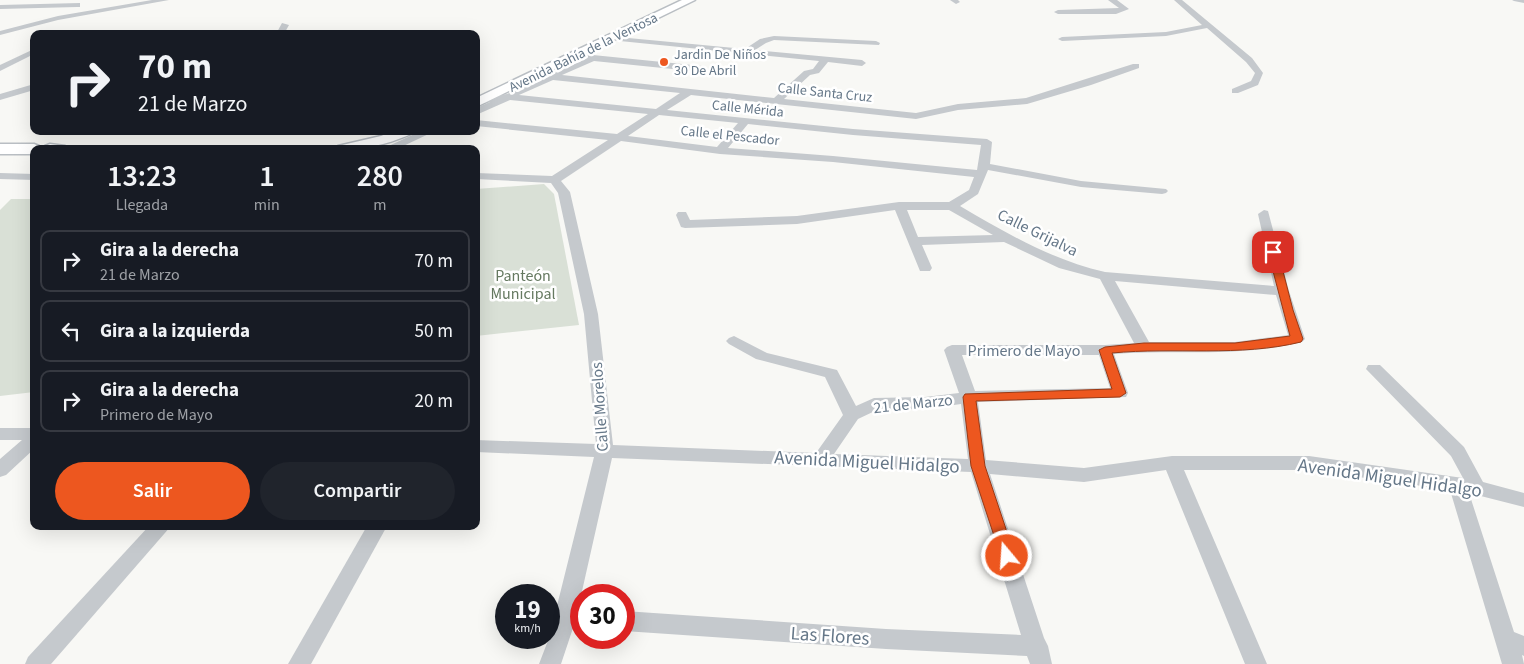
<!DOCTYPE html>
<html lang="es">
<meta charset="utf-8">
<style>
body{margin:0;font-family:"Source Sans 3",sans-serif;background:#20242c;color:#f1f3f6;height:100vh;display:flex;flex-direction:column;font-size:19px;white-space:nowrap}
*{box-sizing:border-box;margin:0}
p{font-size:16px;color:#9ea1a6}
.icon{flex:none;width:28px;height:28px;fill:none;stroke:currentColor;stroke-width:2;stroke-linecap:round;stroke-linejoin:round}
.map{position:relative;flex:1;overflow:hidden}
.sheet{position:absolute;left:30px;top:145px;width:450px;height:385px;display:flex;flex-direction:column;background:#171b24;border-radius:10px;box-shadow:0 5px 20px #0002}
.sheet>*{flex:none}
.top-card{position:absolute;left:30px;top:30px;width:450px;height:105px;border-radius:10px;box-shadow:0 5px 20px #0002;background:#171b24;color:#f1f3f6;overflow:hidden}
.speed{position:absolute;left:495px;top:584px;display:flex;gap:10px;font-size:25px;font-weight:700;text-align:center}
.speed>*{display:grid;place-content:center;width:65px;height:65px;border-radius:50%;background:#171b24;box-shadow:0 5px 20px #0002;line-height:1}
.speed small{font-size:12px;font-weight:400}
.speed .limit{border:8px solid #d22;background:#fff;color:#111}
.pin{position:absolute;display:grid;place-items:center;width:42px;height:42px;color:#fff;margin:-21px;border-radius:10px;box-shadow:0 2px 8px #0006}
.me{position:absolute;width:55px;margin:-28px;rotate:342deg;stroke-linejoin:round;filter:drop-shadow(0 0 4px #0008)}
.turn{display:flex;align-items:center;gap:18px;height:105px;padding:0 25px;font-size:22px}
.turn .icon{width:65px;height:65px;stroke-width:2.5}
.turn b{display:block;font-size:35px;line-height:42px}
.eta{display:flex;justify-content:space-evenly;align-items:center;height:85px;text-align:center}
.eta b{font-size:30px;font-weight:600;line-height:35px}
.action{display:flex;gap:10px;margin-top:auto;padding:10px 25px}
.action a{flex:1;height:58px;border-radius:30px;background:#ed571f;color:#fff;font-size:20px;font-weight:600;line-height:58px;text-align:center}
.action a+a{background:#20242c;color:#f1f3f6}
ul{padding:0;list-style:none}
li{display:flex;align-items:center;gap:15px;height:62px;margin:0 10px 8px;padding:0 15px;border:2px solid #363941;border-radius:10px}
li div{flex:1}
li b{display:block;font-size:19px}
li em{font-style:normal}
.map>svg:first-child{display:block}
.green{fill:#d9e0d6}
.lines{fill:none;stroke-linecap:round;stroke-linejoin:round}
.secondary-casing{stroke:#b9bec3;stroke-width:3}
.minor{fill:#c5c9cd;fill-rule:evenodd}
.secondary{fill:#fff;fill-rule:evenodd}
.route{fill:#ed571f;stroke:#9a3914}
.poi-dot{fill:#ed571f;stroke:#fff;stroke-width:2}
.labels{text-anchor:middle;stroke-width:5;stroke-linejoin:round;paint-order:stroke}
.far-street-label{font-size:14px;fill:#657788;stroke:#fff}
.far-poi-label{font-size:14px;fill:#657788;stroke:#fff;text-anchor:start}
.street-label{font-size:16px;fill:#657788;stroke:#fff}
.park-label{font-size:16px;fill:#657960;stroke:#fff}
.near-street-label{font-size:19px;fill:#657788;stroke:#fff}
</style>
<div class="map">
<svg width="1524" height="664" viewBox="0 0 1524 664">
<rect width="100%" height="100%" fill="#f8f8f5"/>
<g class="green">
<polygon points="544,184 554,194 579,325 476,336 476,189"/>
<polygon points="11,199 34,199 34,392 0,396 0,210"/>
</g>
<g class="lines">
<defs>
<g id="secondary">
<polygon points="682,0 695,0 476,107 476,98"/>
<path d="M393,131H413L411,134C384,146 365,149 336,149L338,146L381,136Z"/>
<polygon points="0,144 34,144 39,146 41,149 34,149 34,154 0,154"/>
<polygon points="50,144 65,146 67,149 43,149 45,146"/>
</g>
</defs>
<use href="#secondary" class="secondary-casing"/>
<g class="minor">
<polygon points="152,0 169,0 58,20 0,35 0,31 58,16"/>
<polygon points="950,0 958,0 960,2 956,4"/>
<polygon points="1108,0 1117,0 1129,9 1116,14 1058,14 1054,12 1058,10 1119,8"/>
<polygon points="1174,0 1182,0 1252,58 1263,73 1258,85 1238,93 1232,93 1232,89 1251,81 1255,73 1246,62 1207,28 1166,36 1062,41 1058,39 1062,37 1166,32 1202,25"/>
<polygon points="1512,0 1524,0 1524,3 1514,1"/>
<polygon points="80,3 80,7 77,7 0,9 0,5"/>
<polygon points="282,23 289,25 284,34 276,34"/>
<path d="M607,36L745,49L760,39L774,36L876,41L880,43L879,45L774,40L766,43L755,50L862,60L866,63L862,66L828,62L819,73L810,75L784,99L916,113L958,104L1026,98L1133,64H1139V68L1091,85L1027,104L958,110L916,119L691,95L667,110L853,129L987,139L992,142L990,164L1081,181L1166,189L1168,191L1166,193L1162,194L1081,187L988,170L978,194L960,206C1006,233 1052,260 1105,272L1274,286L1258,214L1264,210L1268,211L1289,291L1305,339L1302,342C1241,358 1176,349 1114,354L1128,393L1126,397L978,402L986,460L1084,468L1172,456H1309L1463,478L1451,456L1366,369L1368,365H1380L1464,447L1483,482L1524,493V507L1469,493L1514,632L1524,636V656L1522,655L1524,664H1502L1450,490L1309,470H1184L1267,664H1245L1166,470L1084,482L990,474L1044,638L1048,646L1052,664H1030L1027,656L886,649L624,631V611L886,629L1021,635L971,472L612,458L578,609H581V629L573,628L561,664H539L549,638L594,457L476,452V440L596,444L584,314L558,193L551,183L476,179V173L552,176L608,140L476,126V120L617,134L648,114L510,100L476,115V108L490,102L484,103L479,100L484,97L507,94L583,60L570,58L569,56L573,53L702,66L706,69L702,72L594,61L562,75L774,98L804,71L813,69L819,61L610,40L606,38ZM553,80L680,93L656,109L519,95ZM659,115L738,123L717,147L628,136ZM748,124L853,135L981,145L977,170L833,156L728,148ZM621,141L720,154L833,162L974,177L969,190L949,202H899L797,216L690,220L686,212H678L676,215L681,227L685,228L797,224L895,210L920,271H930L932,268L922,245L1004,242L1059,268L1100,279L1134,343L1105,345H952L947,347L944,350L959,393L925,397L874,398L856,406L837,370L767,353L734,336L729,338L726,341L729,344L756,359L825,377L843,415L816,453L613,445L598,314L570,192L561,181ZM907,210H949L993,235L918,237ZM1115,281L1276,295L1288,335L1235,342H1149ZM962,355H1099L1110,388L975,391ZM961,404L968,459L834,454L858,419L877,410L925,409Z"/>
<polygon points="34,49 34,54 0,71 0,65"/>
<polygon points="34,84 34,90 0,100 0,94"/>
<polygon points="421,131 435,131 397,149 382,149"/>
<polygon points="0,173 34,174 34,180 0,179"/>
<polygon points="0,428 34,428 34,449 6,475 0,477 0,459 22,440 0,440"/>
<polygon points="149,526 171,526 51,664 25,664 28,657"/>
<polygon points="367,526 387,526 311,664 288,664"/>
</g>
<use href="#secondary" class="secondary"/>
</g>
<path class="route" d="M1273,249L1278,252L1293,310L1303,339L1301,342C1240,357 1174,347 1112,353L1126,393L1120,397L976,401L985,466L1015,556L1013,560L1007,562L1002,560L971,466L963,397L965,394L1112,389L1099,350L1105,347L1144,343H1235L1290,336L1268,252Z"/>
<circle class="poi-dot" cx="664" cy="62" r="5"/>
<g class="labels">
<g class="far-street-label">
<text transform="translate(583 52) rotate(-26)" y="5">Avenida Bahía de la Ventosa</text>
<text transform="translate(825 92) rotate(6)" y="5">Calle Santa Cruz</text>
<text transform="translate(748 108) rotate(6)" y="5">Calle Mérida</text>
<text transform="translate(730 135) rotate(6)" y="5">Calle el Pescador</text>
</g>
<g class="far-poi-label">
<text x="674" y="59">Jardin De Niños<tspan x="674" dy="16">30 De Abril</tspan></text>
</g>
<g class="street-label">
<text transform="translate(1038 232) rotate(26)" y="6">Calle Grijalva</text>
<text x="1024" y="356">Primero de Mayo</text>
<text transform="translate(913 403) rotate(-6)" y="6">21 de Marzo</text>
<text transform="translate(599 407) rotate(-94)" y="6">Calle Morelos</text>
</g>
<g class="park-label">
<text x="523" y="281">Panteón<tspan x="523" dy="18">Municipal</tspan></text>
</g>
<g class="near-street-label">
<text transform="translate(867 461) rotate(3)" y="7">Avenida Miguel Hidalgo</text>
<text transform="translate(1390 477) rotate(8)" y="7">Avenida Miguel Hidalgo</text>
<text transform="translate(830 635) rotate(4)" y="7">Las Flores</text>
</g>
</g>
</svg>
<div class="speed"><div>19<small>km/h</small></div><div class="limit">30</div></div>
<div class="pin" style="left:1273px;top:252px;background:#d93025"><svg class="icon" aria-label="arrive" viewBox="0 0 24 24"><path d="M6 21V4h12l-3 4 3 4H6"/></svg></div>
<svg class="me" style="left:1007px;top:556px" viewBox="-20 -20 40 40"><circle r="17" fill="#ed571f" stroke="#fff" stroke-width="3"/><path d="M0-11L8 9 0 5-8 9z" fill="#fff"/></svg>
<div class="top-card">
<div class="turn"><svg class="icon" aria-label="right" viewBox="0 0 24 24"><path d="M7 20v-9h11M14 6l5 5-5 5"/></svg><div><b>70 m</b>21 de Marzo</div></div>
</div>
<section class="sheet">
<div class="eta">
<div><b>13:23</b><p>Llegada</p></div>
<div><b>1</b><p>min</p></div>
<div><b>280</b><p>m</p></div>
</div>
<ul>
<li><svg class="icon" aria-label="right" viewBox="0 0 24 24"><path d="M7 20v-9h11M14 6l5 5-5 5"/></svg><div><b>Gira a la derecha</b><p>21 de Marzo</p></div><em>70 m</em></li>
<li><svg class="icon" aria-label="left" viewBox="0 0 24 24"><path d="M17 20v-9H6M10 6l-5 5 5 5"/></svg><div><b>Gira a la izquierda</b></div><em>50 m</em></li>
<li><svg class="icon" aria-label="right" viewBox="0 0 24 24"><path d="M7 20v-9h11M14 6l5 5-5 5"/></svg><div><b>Gira a la derecha</b><p>Primero de Mayo</p></div><em>20 m</em></li>
</ul>
<div class="action"><a>Salir</a><a>Compartir</a></div>
</section>
</div>
